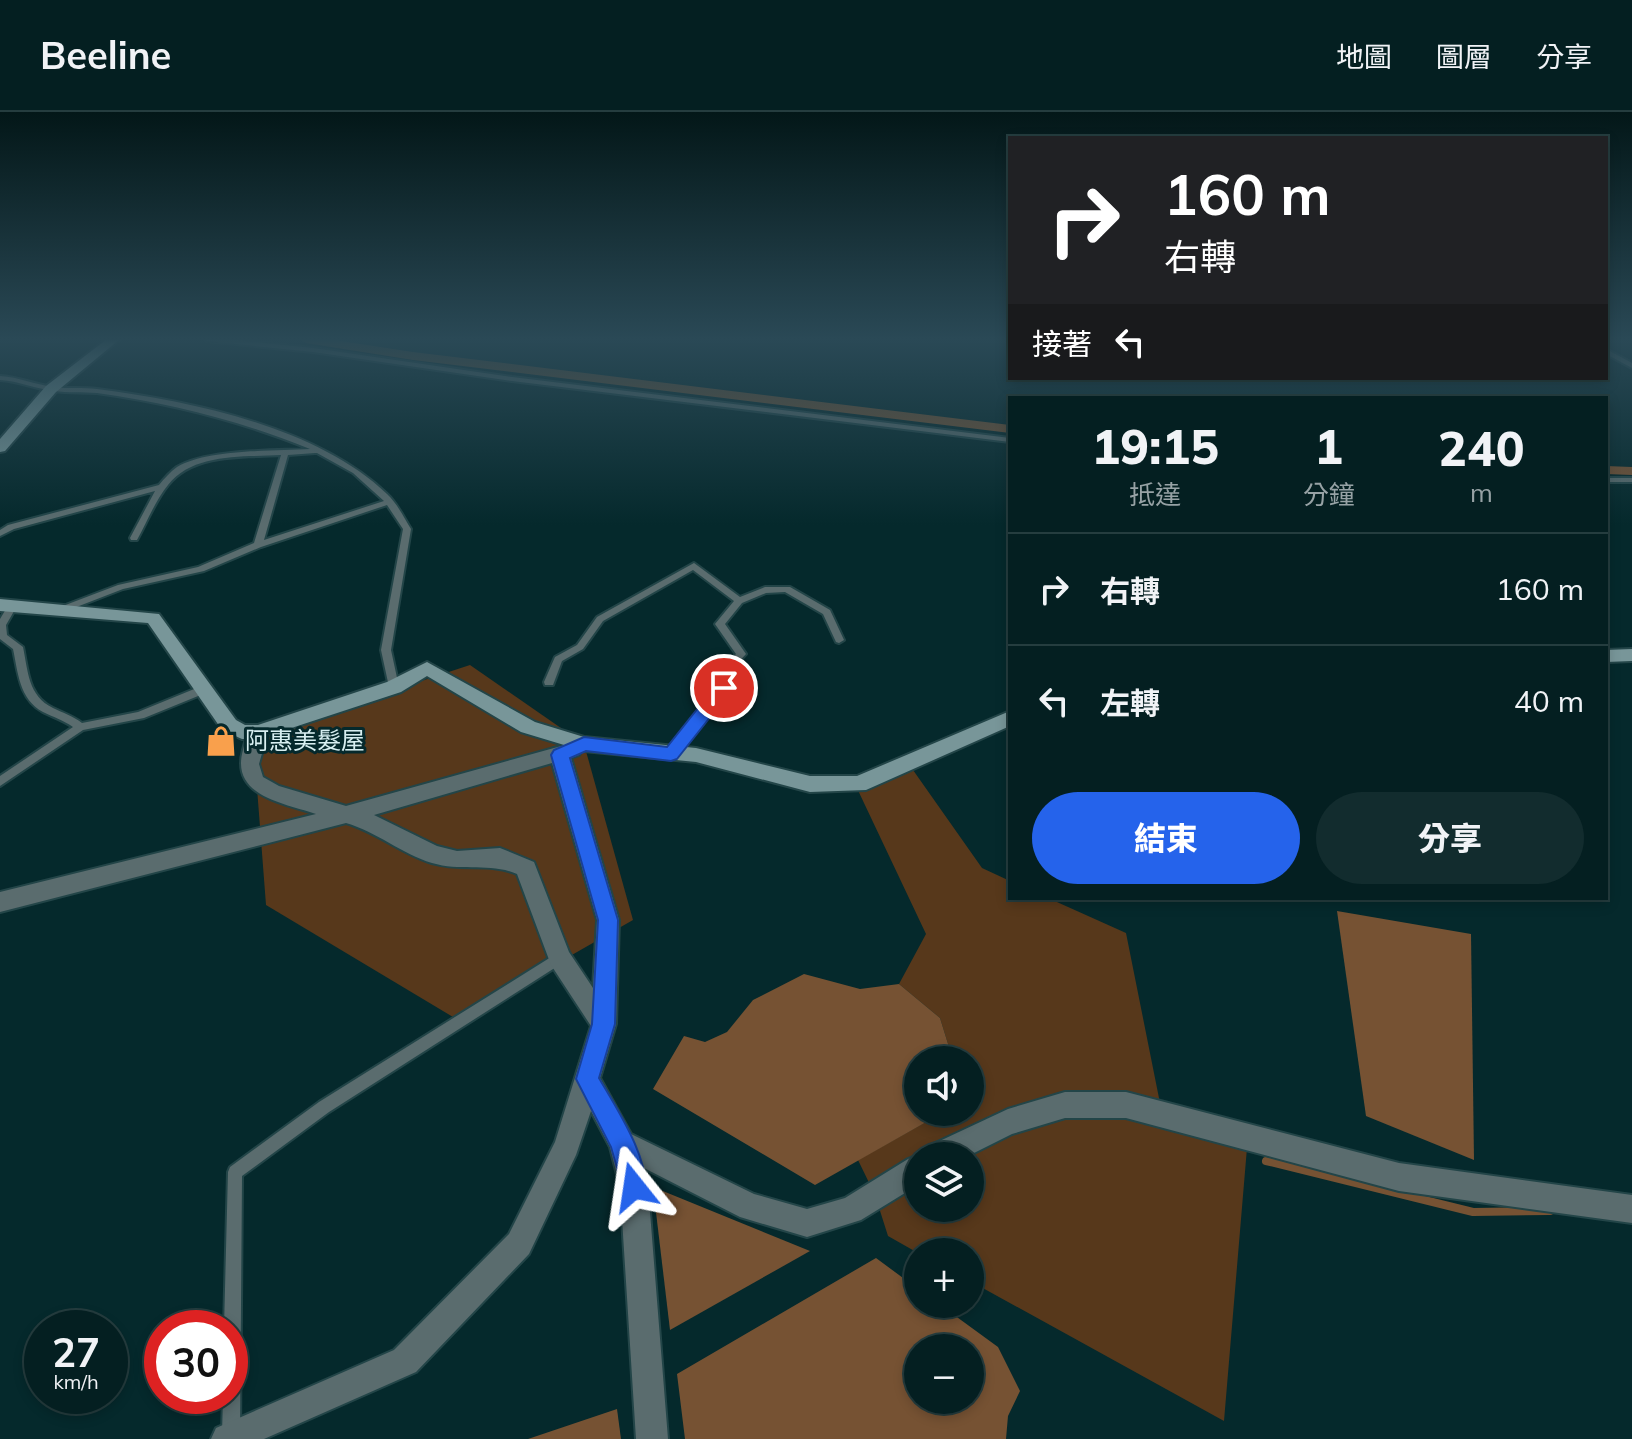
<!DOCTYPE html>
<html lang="zh-TW">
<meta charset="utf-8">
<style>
body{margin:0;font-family:Mulish,"Noto Sans TC",sans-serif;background:#122c2e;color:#f1f3f6;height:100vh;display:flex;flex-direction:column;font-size:30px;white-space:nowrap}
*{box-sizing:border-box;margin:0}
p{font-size:26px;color:#97a2a5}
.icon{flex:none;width:44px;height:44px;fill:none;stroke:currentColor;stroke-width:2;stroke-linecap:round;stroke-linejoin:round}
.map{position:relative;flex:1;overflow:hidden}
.details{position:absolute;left:1008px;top:284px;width:600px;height:504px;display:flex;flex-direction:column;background:#041f21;border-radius:0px;box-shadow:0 4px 12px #0003,0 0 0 2px #253d3f}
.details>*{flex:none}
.top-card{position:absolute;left:1008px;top:24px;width:600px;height:244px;border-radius:0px;box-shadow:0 4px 12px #0003,0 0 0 2px #253d3f;background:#202124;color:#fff;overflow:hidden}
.fabs{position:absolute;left:904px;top:934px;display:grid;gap:16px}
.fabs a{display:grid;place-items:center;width:80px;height:80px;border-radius:50%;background:#041f21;box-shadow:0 4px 12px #0003,0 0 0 2px #253d3f;font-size:40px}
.speed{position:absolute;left:24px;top:1198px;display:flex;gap:16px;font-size:40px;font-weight:700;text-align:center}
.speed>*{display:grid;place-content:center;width:104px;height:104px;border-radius:50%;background:#041f21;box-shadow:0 4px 12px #0003,0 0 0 2px #253d3f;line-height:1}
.speed small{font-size:20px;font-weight:400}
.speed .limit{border:12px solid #d22;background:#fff;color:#111}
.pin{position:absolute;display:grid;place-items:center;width:68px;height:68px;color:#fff;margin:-34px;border:4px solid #fff;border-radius:50%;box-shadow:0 2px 8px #0007}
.me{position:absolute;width:88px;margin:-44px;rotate:345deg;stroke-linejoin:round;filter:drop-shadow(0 0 6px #0008)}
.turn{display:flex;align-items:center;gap:28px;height:168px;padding:0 24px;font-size:36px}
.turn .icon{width:104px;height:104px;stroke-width:2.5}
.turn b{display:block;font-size:56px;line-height:68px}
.then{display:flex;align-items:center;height:76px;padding:0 24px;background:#0003;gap:16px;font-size:30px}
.eta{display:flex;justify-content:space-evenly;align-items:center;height:136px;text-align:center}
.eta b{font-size:48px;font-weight:800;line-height:56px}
.button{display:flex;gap:16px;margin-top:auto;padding:16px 24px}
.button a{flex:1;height:92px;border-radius:48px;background:#2563eb;color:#fff;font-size:32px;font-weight:800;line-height:92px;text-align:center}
.button a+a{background:#122c2e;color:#f1f3f6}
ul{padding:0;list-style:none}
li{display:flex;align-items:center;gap:24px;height:112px;padding:0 24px;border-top:2px solid #253d3f}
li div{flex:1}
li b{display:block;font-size:30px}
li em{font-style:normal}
header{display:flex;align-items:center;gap:48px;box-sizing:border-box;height:112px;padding:0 40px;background:#041f21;border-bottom:2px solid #253d3f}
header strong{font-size:38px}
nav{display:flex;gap:44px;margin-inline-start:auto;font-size:28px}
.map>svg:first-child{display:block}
.green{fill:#57381b;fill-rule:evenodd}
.water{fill:#765233;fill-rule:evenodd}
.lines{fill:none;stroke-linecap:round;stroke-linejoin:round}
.stream{stroke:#765233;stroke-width:8}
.canal{fill:#765233;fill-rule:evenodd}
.lane-casing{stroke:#234548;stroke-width:4}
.street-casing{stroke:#234548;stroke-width:4}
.secondary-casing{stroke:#234548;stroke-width:4}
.lane{fill:#5a6c6e;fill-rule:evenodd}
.street{fill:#5a6c6e;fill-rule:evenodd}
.secondary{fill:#789699;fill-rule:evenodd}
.route{fill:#2563eb;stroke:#184099;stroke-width:2}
.labels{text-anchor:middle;stroke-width:6;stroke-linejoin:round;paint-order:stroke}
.poi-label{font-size:24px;fill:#d8eff1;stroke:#05292c;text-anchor:start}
</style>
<header>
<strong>Beeline</strong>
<nav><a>地圖</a><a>圖層</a><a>分享</a></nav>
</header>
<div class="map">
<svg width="1632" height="1327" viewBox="0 0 1632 1327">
<rect width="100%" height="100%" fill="#05292c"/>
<g class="green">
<polygon points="470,553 584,632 633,808 458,908 266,793 253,624"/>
<path d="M913,658L982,756L1010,769V786H1048L1126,821L1162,1001L1248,1024L1224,1309L970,1169V1140L918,1141L888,1124L875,1083L858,1048L944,1000H970V948H953L940,906L899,872L926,822L855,672ZM918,1044H970V1096H918Z"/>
</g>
<g class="water">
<polygon points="1337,799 1471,822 1474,1048 1366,1004"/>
<polygon points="804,862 860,877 899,872 940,906 953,948 918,948 918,1000 944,1000 815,1073 653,977 684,924 705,930 727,920 753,888"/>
<polygon points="653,1075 810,1139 670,1218"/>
<path d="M876,1146L918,1177V1192H939L998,1235L1020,1279L1008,1304L1006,1327H685L677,1262ZM918,1236H970V1288H918Z"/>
<polygon points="617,1297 621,1327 528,1327"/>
</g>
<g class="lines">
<polyline class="stream" points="1266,1049 1473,1100 1550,1099"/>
<g class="canal">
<polygon points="300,227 328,227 413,240 1010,313 1010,321 413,248 306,231"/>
<polygon points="1606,354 1632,355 1632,363 1606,362"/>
</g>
<defs>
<g id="lane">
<polygon points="204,227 226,227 313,236 512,265 1010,326 1010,330 512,269 313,240 207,229"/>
<polygon points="1606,237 1632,251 1632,256 1606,242"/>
<path d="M0,264C19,265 36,273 54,275C68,277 83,275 97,277C191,289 317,315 387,382C397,391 404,406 411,417L391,538L399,575L398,578L394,579L389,575L381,538L403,417L387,393L261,435L204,459L123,477L61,501H55V497L118,473L198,455L254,431L281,343C244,345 193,341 168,373C155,389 147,410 137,428H131L130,426L155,379L14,417L0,424V418L8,413L159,373C164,367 170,360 177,355C207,337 274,339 310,337C241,309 170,291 97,281C83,280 68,281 54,279C36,277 19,269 0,268ZM315,341H317L353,361L384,389L264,428L288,343Z"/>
<rect x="1606" y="366" width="26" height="4"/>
<polygon points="694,451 740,485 765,475 790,475 830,498 844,528 839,531 836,530 823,502 785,480 766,481 742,491 725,512 746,542 725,565 729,576 728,579 675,645 671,646 666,642 667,639 719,575 715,564 736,542 715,512 734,489 693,458 603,509 583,537 562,549 553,573 545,573 544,570 555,545 577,533 597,505"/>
<path d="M12,491L17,494L6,513L7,523L23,535C28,559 28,584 53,596C63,601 73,604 82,611L138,600L204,573L209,577L208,580L144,606L83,618L0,674V664L73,615C63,608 53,605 43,600C19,587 18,560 13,537L0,527V507L9,492Z"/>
<polygon points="559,840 564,842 565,846 564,850 329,1000 242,1064 240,1323 238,1327 224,1327 222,1323 223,1284 230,1284 230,1216 224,1216 228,1060 230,1055 319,990"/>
</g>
<g id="street">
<path d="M258,613L268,620L259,652L263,665L279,674L346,694L572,631L579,633L582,638L579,643L571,646L619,808L616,912L600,966L631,1022L754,1082L807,1097L845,1086L908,1047L918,1043L919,1044L918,1073L861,1108L807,1125L740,1105L642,1055L648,1075L668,1327H636L620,1075L610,1035L591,999L576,1043L529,1142L416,1260L264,1327H211L216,1316L394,1238L509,1122L555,1030L591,914L551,853L517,762C489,750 462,760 432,751C402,742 377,720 346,711L0,800V780L316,702C283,691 230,684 243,638C246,627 247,616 258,613ZM552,651L597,808L593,876L569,840L534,750L500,736L457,739L437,734L374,703Z"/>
<polygon points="1065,980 1126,980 1399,1051 1632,1083 1632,1111 1399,1079 1126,1006 1065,1006 1012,1022 968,1044 926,1044 929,1034 1008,997"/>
</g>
<g id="secondary">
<polygon points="107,227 120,227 56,280 5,339 0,340 0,327 46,274"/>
<polygon points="0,487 159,502 236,608 245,613 258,613 387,570 427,550 535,610 584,625 696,636 810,664 857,664 1010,599 1010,614 866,678 810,680 696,650 584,639 521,620 427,564 401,580 258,627 242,627 222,618 148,511 0,499"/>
<polygon points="1632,537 1632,549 1606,550 1606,538"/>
</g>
</defs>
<use href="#lane" class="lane-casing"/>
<use href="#street" class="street-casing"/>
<use href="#secondary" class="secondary-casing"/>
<use href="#lane" class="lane"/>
<use href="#street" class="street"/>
<use href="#secondary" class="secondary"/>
</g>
<linearGradient id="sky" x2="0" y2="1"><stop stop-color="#031718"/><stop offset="0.55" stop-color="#2a4956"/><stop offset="1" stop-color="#2a4956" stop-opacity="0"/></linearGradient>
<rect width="1632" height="413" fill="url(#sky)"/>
<path class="route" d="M724,570L730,571L732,576L730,580L677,647L671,649L586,639L570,646L618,808L615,912L599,966C614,992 655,1054 643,1084L634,1087L625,1084L611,1035L576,967L592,912L598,808L551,643L554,638L584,625L667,635L718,571Z"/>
<defs>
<symbol id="shop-bare" viewBox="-9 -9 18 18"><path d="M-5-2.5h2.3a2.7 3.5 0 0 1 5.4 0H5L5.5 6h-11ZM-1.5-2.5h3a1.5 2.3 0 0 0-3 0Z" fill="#f9a04c" stroke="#05292c" stroke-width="2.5" paint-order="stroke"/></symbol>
</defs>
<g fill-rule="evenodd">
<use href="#shop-bare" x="199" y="607" width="44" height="44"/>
</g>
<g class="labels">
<g class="poi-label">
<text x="245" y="637">阿惠美髮屋</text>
</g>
</g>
</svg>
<div class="fabs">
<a><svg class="icon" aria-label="sound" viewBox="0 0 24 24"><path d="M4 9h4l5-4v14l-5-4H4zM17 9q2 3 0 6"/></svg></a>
<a><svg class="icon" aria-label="layers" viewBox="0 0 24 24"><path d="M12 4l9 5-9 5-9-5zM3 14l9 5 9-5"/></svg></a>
<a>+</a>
<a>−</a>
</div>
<div class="speed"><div>27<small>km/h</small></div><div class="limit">30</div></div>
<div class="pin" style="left:724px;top:576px;background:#d93025"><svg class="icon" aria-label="arrive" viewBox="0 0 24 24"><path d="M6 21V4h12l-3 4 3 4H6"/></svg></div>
<svg class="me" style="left:634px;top:1075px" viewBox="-20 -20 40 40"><path d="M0-17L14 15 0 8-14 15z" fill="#2563eb" stroke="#fff" stroke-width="4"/></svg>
<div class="top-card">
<div class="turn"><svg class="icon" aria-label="right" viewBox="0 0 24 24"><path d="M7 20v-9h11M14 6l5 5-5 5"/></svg><div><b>160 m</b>右轉</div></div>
<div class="then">接著<svg class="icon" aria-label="left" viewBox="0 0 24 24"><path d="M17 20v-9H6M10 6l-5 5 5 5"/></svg></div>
</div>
<section class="details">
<div class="eta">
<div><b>19:15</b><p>抵達</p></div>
<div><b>1</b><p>分鐘</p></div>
<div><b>240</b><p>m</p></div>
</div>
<ul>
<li><svg class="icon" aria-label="right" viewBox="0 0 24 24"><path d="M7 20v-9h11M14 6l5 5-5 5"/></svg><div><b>右轉</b></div><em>160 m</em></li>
<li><svg class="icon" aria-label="left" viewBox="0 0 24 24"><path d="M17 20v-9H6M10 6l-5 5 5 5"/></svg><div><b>左轉</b></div><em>40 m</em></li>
</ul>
<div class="button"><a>結束</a><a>分享</a></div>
</section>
</div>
